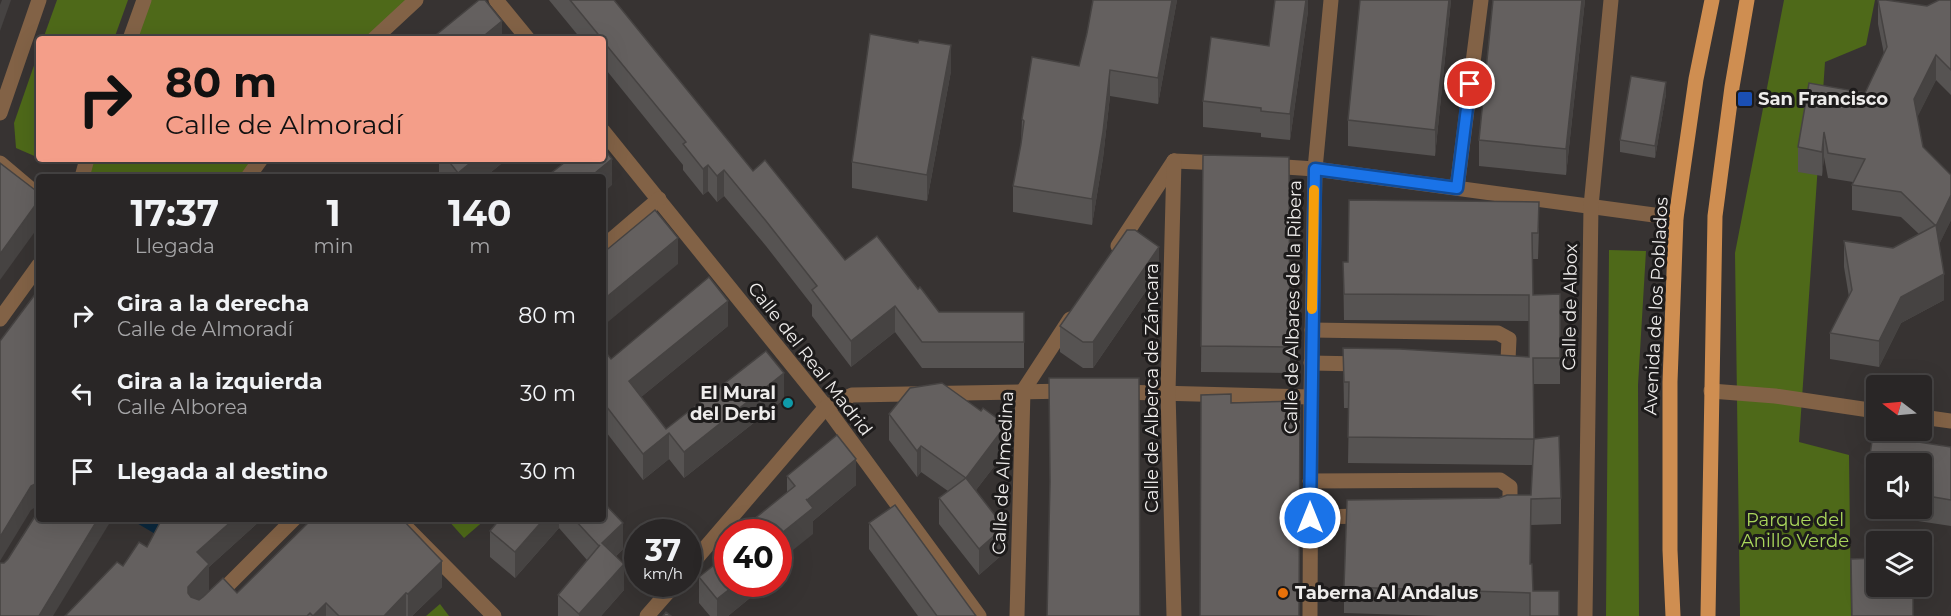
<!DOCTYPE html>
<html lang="es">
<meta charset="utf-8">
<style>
body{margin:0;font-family:Montserrat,sans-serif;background:#312e2e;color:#f1f3f6;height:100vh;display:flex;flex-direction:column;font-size:22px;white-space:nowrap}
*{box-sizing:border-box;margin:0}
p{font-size:20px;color:#a5a5a7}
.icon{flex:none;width:33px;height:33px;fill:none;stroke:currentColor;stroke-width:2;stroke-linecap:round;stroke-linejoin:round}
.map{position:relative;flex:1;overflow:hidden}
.panel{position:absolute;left:36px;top:174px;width:570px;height:348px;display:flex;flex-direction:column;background:#292626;border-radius:6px;box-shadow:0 6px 24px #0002,0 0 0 2px #454343}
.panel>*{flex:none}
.guide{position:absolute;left:36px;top:36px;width:570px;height:126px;border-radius:6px;box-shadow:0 6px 24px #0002,0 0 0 2px #454343;background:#f49e89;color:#111;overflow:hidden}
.needle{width:39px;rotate:286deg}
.controls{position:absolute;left:1866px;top:375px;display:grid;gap:12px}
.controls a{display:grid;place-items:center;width:66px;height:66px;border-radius:6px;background:#292626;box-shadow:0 6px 24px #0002,0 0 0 2px #454343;font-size:30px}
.speed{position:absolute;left:624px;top:519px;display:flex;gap:12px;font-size:30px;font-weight:700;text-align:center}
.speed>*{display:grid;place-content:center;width:78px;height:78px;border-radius:50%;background:#292626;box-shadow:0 6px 24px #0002,0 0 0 2px #454343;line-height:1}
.speed small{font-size:15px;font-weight:400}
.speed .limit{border:9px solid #d22;background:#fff;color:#111}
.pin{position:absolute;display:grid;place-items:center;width:51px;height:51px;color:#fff;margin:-26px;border:3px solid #fff;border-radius:50%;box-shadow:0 2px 6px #0007}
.me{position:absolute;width:66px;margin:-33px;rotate:0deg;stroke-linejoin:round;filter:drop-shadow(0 0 4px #0008)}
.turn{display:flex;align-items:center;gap:21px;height:126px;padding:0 30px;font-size:27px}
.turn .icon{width:78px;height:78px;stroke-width:2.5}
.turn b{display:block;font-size:42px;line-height:51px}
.eta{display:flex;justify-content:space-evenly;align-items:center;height:102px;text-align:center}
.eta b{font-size:36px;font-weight:700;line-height:42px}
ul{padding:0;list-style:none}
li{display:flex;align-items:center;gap:18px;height:78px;padding:0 30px}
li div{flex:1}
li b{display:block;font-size:22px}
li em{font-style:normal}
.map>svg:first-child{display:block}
.green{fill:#4e6919}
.water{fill:#0a273c}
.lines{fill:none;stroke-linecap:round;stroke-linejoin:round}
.minor{stroke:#826246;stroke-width:15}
.major{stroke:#cf8e51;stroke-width:15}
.wall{fill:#565352;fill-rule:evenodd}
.shaded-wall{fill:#464342}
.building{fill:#64605f;stroke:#464342;stroke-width:1.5}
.route-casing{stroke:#114b97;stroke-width:15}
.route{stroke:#1a73e8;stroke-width:10}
.slow{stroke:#f59e0b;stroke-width:10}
.transit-dot{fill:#1a4fb4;stroke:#1d1b1b;stroke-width:2}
.culture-dot{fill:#0f9aa8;stroke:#1d1b1b;stroke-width:2}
.food-dot{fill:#e8710a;stroke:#1d1b1b;stroke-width:2}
.labels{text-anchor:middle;stroke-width:6;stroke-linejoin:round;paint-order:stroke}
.poi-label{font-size:18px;font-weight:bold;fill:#eeeceb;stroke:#1d1b1b;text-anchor:start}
.street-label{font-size:18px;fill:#eeeceb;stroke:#1d1b1b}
.park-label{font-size:18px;fill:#aad75c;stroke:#1d1b1b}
</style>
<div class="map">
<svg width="1951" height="616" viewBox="0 0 1951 616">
<rect width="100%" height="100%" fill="#373332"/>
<g class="green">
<polygon points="57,0 128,0 114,39 43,39"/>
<polygon points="145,0 412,0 368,39 130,39"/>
<polygon points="1784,0 1875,0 1866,45 1825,62 1799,442 1849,455 1851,616 1740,616 1735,253"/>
<polygon points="39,51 39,158 16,148 14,123"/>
<polygon points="87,159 259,159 248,177 82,177"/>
<polygon points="1609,250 1646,251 1638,385 1639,616 1606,616"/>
<polygon points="447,519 486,519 464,538"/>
<polygon points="440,604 449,616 426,616"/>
</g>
<polygon class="water" points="130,519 167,519 157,535"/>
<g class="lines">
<g class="minor">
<polyline points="496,0 528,39"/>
<polyline points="130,39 144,0"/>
<polyline points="374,39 416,0"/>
<polyline points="0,113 39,0"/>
<polyline points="603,131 826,407 979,616"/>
<polyline points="1174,161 1222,163"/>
<polyline points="0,163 39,196"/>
<polyline points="1270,166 1315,169 1676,218"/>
<polyline points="82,177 87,159"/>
<polyline points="248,177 261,159"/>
<polyline points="1457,188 1481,0"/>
<polyline points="1118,246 1174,161"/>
<polyline points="603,247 659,199"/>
<polyline points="0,319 39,265"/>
<polyline points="1312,330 1498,333 1509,339 1508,360 1504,365 1494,367"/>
<polyline points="1311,363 1362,364"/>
<polyline points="1711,391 1775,396 1876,411"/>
<polyline points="1119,392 1311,397"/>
<polyline points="1922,417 1951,421"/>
<polyline points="1310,481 1500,480 1510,487 1510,506 1504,512"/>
<polyline points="1310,517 1367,516"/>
<polyline points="398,519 494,616"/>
<polyline points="688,568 826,407 852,395 1068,391"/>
<polyline points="197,616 294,519"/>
<polyline points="647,616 675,584"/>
<polyline points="1017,616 1023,391 1070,319"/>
<polyline points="1174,616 1168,392 1174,161"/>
<polyline points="1310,616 1311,397 1315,169 1331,0"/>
<polyline points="1585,616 1591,206 1611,0"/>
</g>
<g class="major">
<polyline points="1673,616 1670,550 1670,382 1676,218 1696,79 1712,0"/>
<polyline points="1708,616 1715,216 1732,87 1747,0"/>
</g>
</g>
<g class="wall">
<polygon points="549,0 614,0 753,171 845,260 918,289 939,312 1024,312 1024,368 922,368 895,332 851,367 812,316 812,305 766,246 724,196 717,202 708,191 703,195 683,170 683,165 603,66 603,39 581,39"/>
<polygon points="1093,0 1177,0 1158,104 1110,96 1103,158 1092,225 1013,212 1013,186 1021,144 1022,119 1079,66 1087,33"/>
<polygon points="1308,0 1308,11 1290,140 1261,137 1261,133 1203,127 1203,101 1269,46"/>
<polygon points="1451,0 1435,156 1348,146 1348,120"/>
<polygon points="1493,0 1585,0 1566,175 1479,166 1479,140"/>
<polygon points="1878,0 1927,6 1951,0 1951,95 1936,80 1917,117 1923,147 1951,175 1951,220 1939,244 1944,300 1901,323 1879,367 1830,359 1830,333 1849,297 1844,267 1844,241 1893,248 1919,234 1901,217 1852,210 1852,185 1853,182 1828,178 1824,157 1822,176 1798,172 1798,147 1865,93 1884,54 1878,24"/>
<polygon points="951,71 927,201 852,188 852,162"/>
<polygon points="1666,94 1655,158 1620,152 1620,140"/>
<polygon points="1203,155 1289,157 1290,373 1201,372"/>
<polygon points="439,159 507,159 485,177 441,177 439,175"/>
<polygon points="1539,228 1538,259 1533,259 1533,295 1560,294 1560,384 1534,384 1534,439 1561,498 1561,524 1531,525 1530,564 1533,591 1559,616 1440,616 1344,613 1344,587 1499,498 1531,495 1533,465 1348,463 1349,408 1344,408 1343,348 1529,357 1529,321 1344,320 1343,262 1348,262"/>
<polygon points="1159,272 1093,368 1083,368 1060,352 1060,326"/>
<polygon points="728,326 641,397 666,429 784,399 684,478 669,459 643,480 603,428 603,349 611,359"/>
<polygon points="889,414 1006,451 976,490 1004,553 979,575 939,524 939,498 948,491 921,472 917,477 889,440"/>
<path d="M1873,435L1951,447V526L1865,513V487ZM1876,464H1922V508H1876Z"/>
<polygon points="787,476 856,485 813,521 813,534 744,532 744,527 787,492"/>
<polygon points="261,519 261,520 209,567 209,590 201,598 237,593 442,587 412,616 65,616 147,547"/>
<polygon points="500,519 603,519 623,549 616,556 624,590 601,616 558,616 558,595 587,560 559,528 515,578 490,557 490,531"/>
<polygon points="869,523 976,616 918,616 869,549"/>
<polygon points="699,577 728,584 767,584 728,616 710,616 699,603"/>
</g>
<g class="shaded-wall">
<polygon points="2,0 11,0 0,31 0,5"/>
<polygon points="1172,0 1177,0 1158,104 1158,78"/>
<polygon points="1306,0 1308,0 1308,11 1290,140 1290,114"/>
<polygon points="1449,0 1451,0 1435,156 1435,130"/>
<polygon points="1582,0 1585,0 1566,175 1566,149"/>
<polygon points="502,21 502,39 480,39"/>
<polygon points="951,45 951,71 927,201 927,175"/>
<polygon points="1936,55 1936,80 1914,124 1914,99"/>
<polygon points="1110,70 1110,96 1103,158 1092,225 1092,199"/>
<polygon points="1666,82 1666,94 1655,158 1655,146"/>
<polygon points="1824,132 1824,157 1822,176 1822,152"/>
<polygon points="475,159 507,159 485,177 458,177 458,173"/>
<polygon points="612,159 612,185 603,193 603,177 590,177"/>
<polygon points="708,165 708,191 703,195 703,169"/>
<polygon points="724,170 724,196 717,202 717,176"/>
<polygon points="1951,195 1951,220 1936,251 1936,226"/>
<polygon points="39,200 39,226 0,280 0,254"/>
<polygon points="678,238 678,264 603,326 603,300"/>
<polygon points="1159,247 1159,272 1093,368 1093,342"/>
<polygon points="1944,274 1944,300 1901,323 1879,367 1879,341 1901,297"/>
<polygon points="728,301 728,326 629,407 629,381"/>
<polygon points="895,306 895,332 851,367 851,341"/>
<polygon points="784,373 784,399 684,478 684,452"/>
<polygon points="1006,425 1006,451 966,503 966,478"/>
<polygon points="669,433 669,459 643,480 643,454"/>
<polygon points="921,446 921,472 917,477 917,451"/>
<polygon points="856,459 856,485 813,521 813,534 778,562 778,536 807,500"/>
<polygon points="39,481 39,505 31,510 0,561 0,537 31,486"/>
<polygon points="98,519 112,519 53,616 39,616"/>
<polygon points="234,519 261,519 261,520 209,567 209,590 188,613 188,587 197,552"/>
<polygon points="544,519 559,519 559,528 515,578 515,552"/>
<polygon points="623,523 623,549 602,568 602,543"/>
<polygon points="1004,527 1004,553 979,575 979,549"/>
<polygon points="442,561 442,587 412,616 408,616 408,594"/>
<polygon points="624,564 624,590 601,616 579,616 579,614"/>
<polygon points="736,584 767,584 728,616 717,616 717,599"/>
<polygon points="406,593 406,616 384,616"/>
<polygon points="326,603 326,616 313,616"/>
</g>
<g class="building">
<polygon points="479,0 485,0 502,21 480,39 431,39"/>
<polygon points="570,0 614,0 753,171 765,160 845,260 877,236 918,289 920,287 939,312 1024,312 1024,342 922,342 895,306 851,341 812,290 817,286 766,221 724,170 717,176 708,165 703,169 683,144 686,142 603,41 603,39 602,39"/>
<polygon points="1093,0 1172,0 1158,78 1110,70 1103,132 1092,199 1013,186 1021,144 1024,121 1022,119 1032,57 1079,66 1087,33"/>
<polygon points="1275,0 1306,0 1290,114 1261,111 1261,108 1203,101 1211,37 1269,46"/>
<polygon points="1360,0 1449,0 1435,130 1348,120"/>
<polygon points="1493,0 1582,0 1566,149 1479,140"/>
<polygon points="1878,0 1886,0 1927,6 1939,0 1951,0 1951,70 1936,55 1914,99 1923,147 1951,175 1951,195 1936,226 1901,192 1852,185 1865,159 1828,153 1824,132 1822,152 1798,147 1809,83 1865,93 1887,47"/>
<polygon points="870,34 918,43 919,40 951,45 927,175 852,162"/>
<polygon points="1631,76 1666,82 1655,146 1620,140"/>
<polygon points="603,147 612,159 590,177 546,177 569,159 603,159"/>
<polygon points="1203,155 1289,157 1290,347 1201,346"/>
<polygon points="447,159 475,159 458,173"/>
<polygon points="0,163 39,193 39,200 0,254"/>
<polygon points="1349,200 1539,202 1538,233 1532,233 1533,295 1560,294 1560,358 1533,358 1534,439 1348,437 1349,382 1344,382 1343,348 1400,349 1529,357 1529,295 1344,294 1343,262 1348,262"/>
<polygon points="655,210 678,238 603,300 603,253"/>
<polygon points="1936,225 1944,274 1901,297 1879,341 1830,333 1852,290 1844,241 1893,248"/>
<polygon points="1127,230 1135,230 1159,247 1093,342 1083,342 1060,326"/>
<polygon points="709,277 728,301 629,381 666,429 766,351 784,373 684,452 669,433 643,454 603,402 603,349 611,359"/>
<polygon points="39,289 39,482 31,486 0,537 0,341"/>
<polygon points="1049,378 1139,378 1140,616 1047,616 1050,482"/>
<polygon points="942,383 981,411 983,408 1006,425 966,478 921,446 917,451 889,414 910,388"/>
<polygon points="1231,394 1231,403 1300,401 1299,616 1200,616 1201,395"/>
<polygon points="837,435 856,459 807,500 806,499 813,508 778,536 778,532 748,532 744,527 795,486 787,476"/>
<polygon points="1873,435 1951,447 1951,500 1922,495 1922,464 1876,464 1876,488 1865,487"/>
<polygon points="1559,436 1561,498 1531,499 1530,564 1532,564 1533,591 1559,591 1559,616 1530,616 1530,593 1344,587 1347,500 1499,498 1507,495 1531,495 1534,439"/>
<polygon points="966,478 1004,527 979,549 939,498"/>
<polygon points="603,502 623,523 602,543 624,564 579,614 558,595 600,545 599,546 574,519 603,519"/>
<polygon points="895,505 976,616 937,616 869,523"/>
<polygon points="39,510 39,519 98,519 39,616 0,616 0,563 4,563 8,559"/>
<polygon points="162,519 234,519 197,552 209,564 188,587 188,593 191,597 199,600 203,597 223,578 237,593 312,519 402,519 442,561 408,594 406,593 384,616 339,616 326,603 313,616 310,613 307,616 65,616 117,562 123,566 139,542 147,547"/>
<polygon points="500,519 544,519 515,552 490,531"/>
<polygon points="728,554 728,584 736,584 717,599 699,577"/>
<polygon points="1876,558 1876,586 1913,586 1913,616 1852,616 1851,559"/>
<polygon points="666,612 671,616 663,616"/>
</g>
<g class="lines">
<defs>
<polyline id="route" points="1310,518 1315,169 1457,188 1470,84"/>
</defs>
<use href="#route" class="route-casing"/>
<use href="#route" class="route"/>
<polyline class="slow" points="1312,309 1314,190"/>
</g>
<rect class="transit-dot" x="1737" y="91" width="16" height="16" rx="3"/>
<circle class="culture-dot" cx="788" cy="403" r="6"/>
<circle class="food-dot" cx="1283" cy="593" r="6"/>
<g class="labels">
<g class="poi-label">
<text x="1758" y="105">San Francisco</text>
<text x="776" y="399" text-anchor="end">El Mural<tspan x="776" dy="21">del Derbi</tspan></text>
<text x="1295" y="599">Taberna Al Andalus</text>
</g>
<g class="street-label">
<text transform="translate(1656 306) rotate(-87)" y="6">Avenida de los Poblados</text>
<text transform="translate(1293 307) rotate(-89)" y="6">Calle de Albares de la Ribera</text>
<text transform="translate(1570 307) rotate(-89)" y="6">Calle de Albox</text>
<text transform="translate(810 359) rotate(52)" y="6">Calle del Real Madrid</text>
<text transform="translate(1152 388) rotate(-90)" y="6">Calle de Alberca de Záncara</text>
<text transform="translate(1003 473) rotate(-87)" y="6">Calle de Almedina</text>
</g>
<g class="park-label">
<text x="1795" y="526">Parque del<tspan x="1795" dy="21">Anillo Verde</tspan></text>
</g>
</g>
</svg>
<div class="controls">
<a><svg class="needle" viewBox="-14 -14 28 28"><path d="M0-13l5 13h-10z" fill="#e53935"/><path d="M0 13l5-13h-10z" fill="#a5a5a7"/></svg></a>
<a><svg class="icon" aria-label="sound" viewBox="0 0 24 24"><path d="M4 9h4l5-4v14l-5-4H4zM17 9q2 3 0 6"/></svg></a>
<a><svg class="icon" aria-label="layers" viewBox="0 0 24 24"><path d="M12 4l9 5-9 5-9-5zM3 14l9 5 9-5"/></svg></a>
</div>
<div class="speed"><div>37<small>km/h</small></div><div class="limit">40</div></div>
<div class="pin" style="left:1470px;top:84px;background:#d93025"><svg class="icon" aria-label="arrive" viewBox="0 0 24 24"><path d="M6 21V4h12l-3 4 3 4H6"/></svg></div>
<svg class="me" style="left:1310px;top:518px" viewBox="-20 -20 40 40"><circle r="17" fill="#1a73e8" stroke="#fff" stroke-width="3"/><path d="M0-11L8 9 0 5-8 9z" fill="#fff"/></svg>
<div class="guide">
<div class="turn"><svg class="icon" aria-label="right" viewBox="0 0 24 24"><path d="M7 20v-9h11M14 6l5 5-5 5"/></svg><div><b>80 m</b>Calle de Almoradí</div></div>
</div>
<section class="panel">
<div class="eta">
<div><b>17:37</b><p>Llegada</p></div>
<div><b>1</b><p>min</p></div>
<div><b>140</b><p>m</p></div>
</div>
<ul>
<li><svg class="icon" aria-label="right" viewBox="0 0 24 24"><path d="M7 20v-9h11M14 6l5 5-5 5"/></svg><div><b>Gira a la derecha</b><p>Calle de Almoradí</p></div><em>80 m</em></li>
<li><svg class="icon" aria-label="left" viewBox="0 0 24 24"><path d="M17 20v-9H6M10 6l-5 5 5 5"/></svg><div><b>Gira a la izquierda</b><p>Calle Alborea</p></div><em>30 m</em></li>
<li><svg class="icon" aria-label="arrive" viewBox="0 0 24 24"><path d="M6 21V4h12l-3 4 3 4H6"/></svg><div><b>Llegada al destino</b></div><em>30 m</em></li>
</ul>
</section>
</div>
